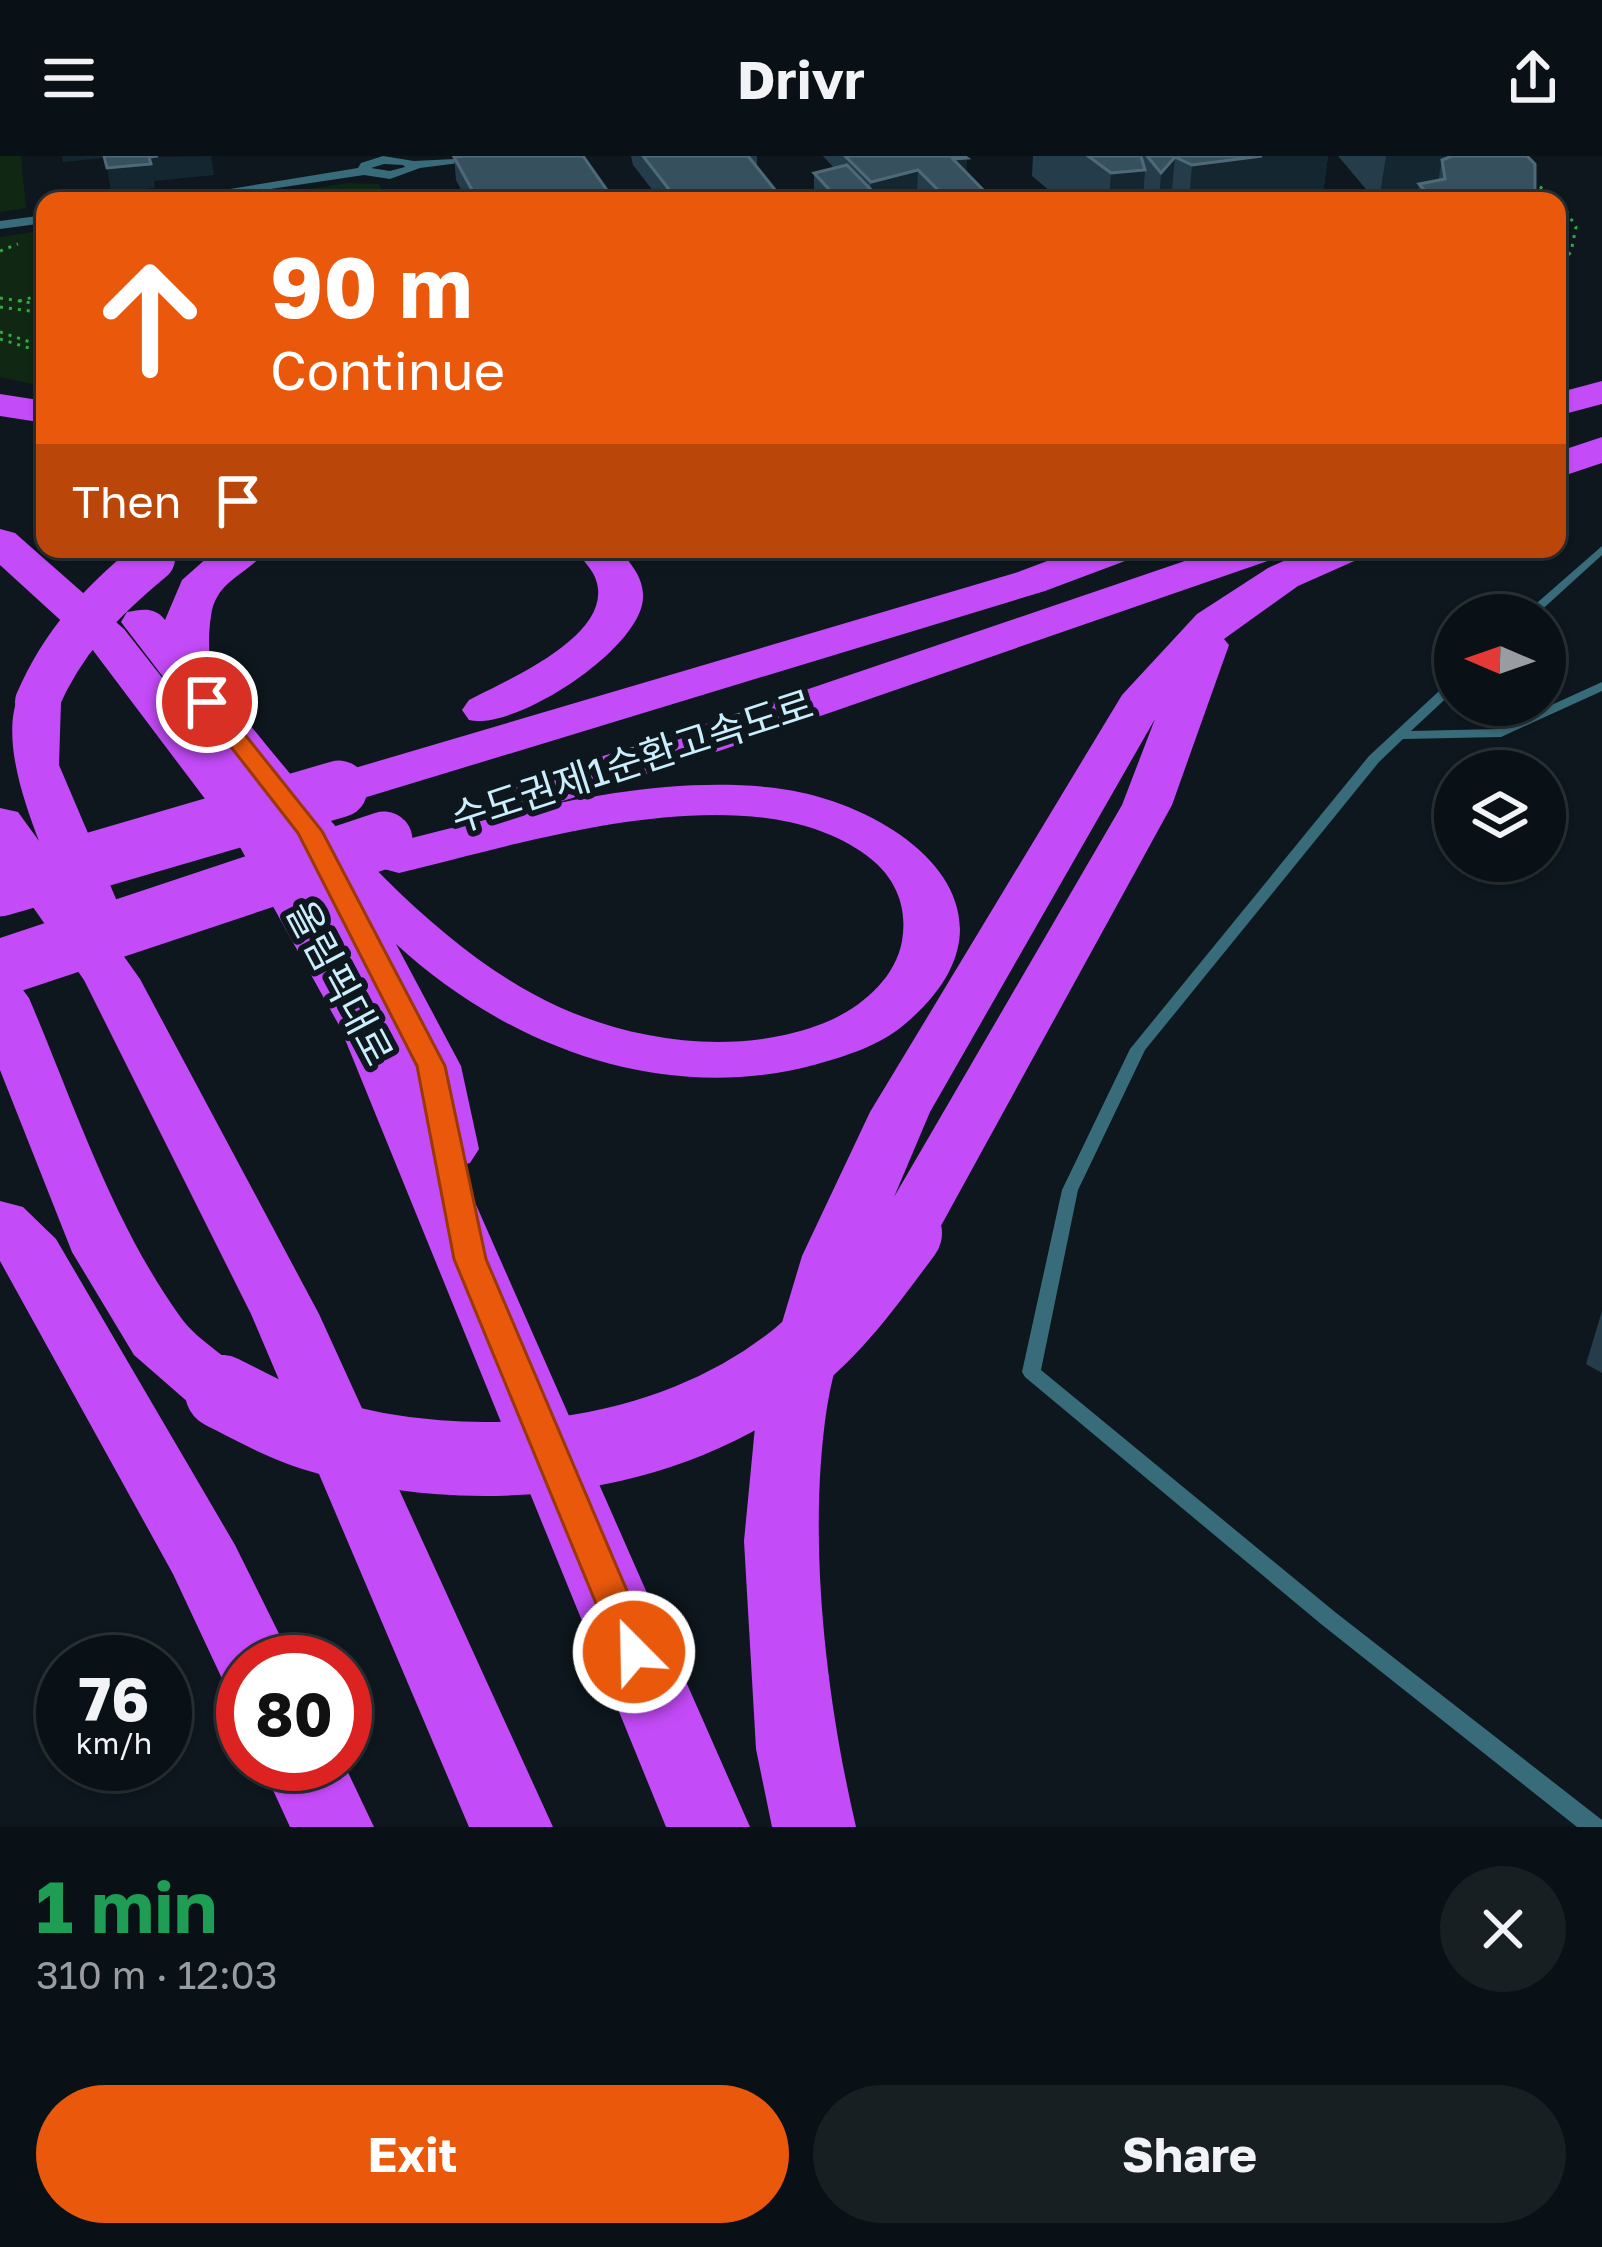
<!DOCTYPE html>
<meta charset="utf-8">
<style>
body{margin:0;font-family:"Golos Text","Noto Sans KR",sans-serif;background:#181f23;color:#f1f3f6;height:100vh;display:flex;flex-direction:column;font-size:45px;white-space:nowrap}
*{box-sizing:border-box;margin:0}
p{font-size:39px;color:#999da1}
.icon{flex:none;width:66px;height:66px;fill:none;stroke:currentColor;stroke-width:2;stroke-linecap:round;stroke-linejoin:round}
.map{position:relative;height:1671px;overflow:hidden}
.details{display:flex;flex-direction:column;background:#0a1116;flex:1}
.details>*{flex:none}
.hud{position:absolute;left:36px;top:36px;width:1530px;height:366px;border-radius:24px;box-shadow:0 3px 9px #0004,0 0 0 3px #2a3135;background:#ea580c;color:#fff;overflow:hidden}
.needle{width:78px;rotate:272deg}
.fabs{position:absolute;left:1434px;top:438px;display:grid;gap:24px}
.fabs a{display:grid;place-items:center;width:132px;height:132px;border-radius:50%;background:#0a1116;box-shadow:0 3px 9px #0004,0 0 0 3px #2a3135;font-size:60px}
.speed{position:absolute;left:36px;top:1479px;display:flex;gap:24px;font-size:60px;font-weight:700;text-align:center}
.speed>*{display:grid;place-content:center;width:156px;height:156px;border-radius:50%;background:#0a1116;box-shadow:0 3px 9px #0004,0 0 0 3px #2a3135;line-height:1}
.speed small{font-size:30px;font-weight:400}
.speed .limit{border:18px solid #d22;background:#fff;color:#111}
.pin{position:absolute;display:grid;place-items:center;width:102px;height:102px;color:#fff;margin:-51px;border:6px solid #fff;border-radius:50%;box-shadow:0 3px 12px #0007}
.me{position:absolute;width:132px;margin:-66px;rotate:337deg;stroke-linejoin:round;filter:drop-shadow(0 0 9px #0008)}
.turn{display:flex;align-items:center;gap:42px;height:252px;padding:0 36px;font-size:54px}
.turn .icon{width:156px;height:156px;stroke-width:2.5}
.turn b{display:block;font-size:84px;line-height:102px}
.then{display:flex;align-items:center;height:114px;padding:0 36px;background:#0003;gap:24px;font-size:45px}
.round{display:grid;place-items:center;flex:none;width:126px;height:126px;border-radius:63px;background:#181f23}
.summary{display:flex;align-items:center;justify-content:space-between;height:204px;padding:0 36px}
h1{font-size:72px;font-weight:700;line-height:90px;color:#1e9e55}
.cta{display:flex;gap:24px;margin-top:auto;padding:24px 36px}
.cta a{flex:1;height:138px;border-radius:72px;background:#ea580c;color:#fff;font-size:48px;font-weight:700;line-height:138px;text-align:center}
.cta a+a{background:#181f23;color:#f1f3f6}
header{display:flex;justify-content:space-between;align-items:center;height:156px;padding:0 36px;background:#0a1116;font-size:54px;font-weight:700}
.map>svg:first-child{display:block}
.green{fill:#102713}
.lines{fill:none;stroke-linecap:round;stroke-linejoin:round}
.path{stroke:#32aa40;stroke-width:3;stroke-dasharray:3 6;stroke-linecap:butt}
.lane{fill:#396c7a;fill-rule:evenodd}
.street{fill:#396c7a;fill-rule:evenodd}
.highway{fill:#c44bf8;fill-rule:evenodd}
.highway-bridge-far2{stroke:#c44bf8;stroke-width:44}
.highway-bridge-far1{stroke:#c44bf8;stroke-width:57}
.highway-bridge{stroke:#c44bf8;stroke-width:74}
.wall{fill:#253d4a}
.shaded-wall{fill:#142630}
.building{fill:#37505e;stroke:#4e6977;stroke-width:3}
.route{fill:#ea580c;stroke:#983908;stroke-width:3}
.labels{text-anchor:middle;stroke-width:12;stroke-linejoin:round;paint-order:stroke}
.street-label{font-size:39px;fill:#cbeefd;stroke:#0d171d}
</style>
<header><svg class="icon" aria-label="menu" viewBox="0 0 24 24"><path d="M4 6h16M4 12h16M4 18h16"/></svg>Drivr<svg class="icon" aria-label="share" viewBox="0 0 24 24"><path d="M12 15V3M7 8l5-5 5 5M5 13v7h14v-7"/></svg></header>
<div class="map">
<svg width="1602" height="1671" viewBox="0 0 1602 1671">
<rect width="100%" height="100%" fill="#0d171d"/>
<g class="green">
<polygon points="0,0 21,0 26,52 0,56"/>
<polygon points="348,27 379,28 386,45 233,45"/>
<polygon points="45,74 45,231 0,221 0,81"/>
</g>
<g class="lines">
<g class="path">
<polyline points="1533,25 1563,50 1576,71 1571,96 1557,111"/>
<polyline points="106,45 144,39"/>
<polyline points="0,95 18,88"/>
<polyline points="0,142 45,149"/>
<polyline points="19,145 45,138"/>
<polyline points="0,151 45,157"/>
<polyline points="0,176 45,191"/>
<polyline points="0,183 45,197"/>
</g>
<g class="lane">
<polygon points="1602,390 1602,399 1536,459 1523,459"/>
<polygon points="1455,523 1455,534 1411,575 1499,573 1602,526 1602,535 1501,581 1403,583 1379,606 1145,894 1078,1034 1041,1214 1335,1456 1602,1664 1602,1671 1577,1671 1321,1468 1025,1221 1022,1216 1062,1034 1130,893 1369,600 1451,524"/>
</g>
<g class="street">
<path d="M383,0L414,5L513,0L420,12L390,23L364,19L190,45H157L358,12L361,7ZM384,8L403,9L405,11L390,15L371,12Z"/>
<polygon points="45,59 45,67 0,73 0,65"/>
</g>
<g class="highway">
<polygon points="1602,225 1602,248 1557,260 1557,237"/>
<polygon points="0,238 45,245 45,267 0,260"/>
<polygon points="1602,281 1602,307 1557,322 1557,296"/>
<path d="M0,373L15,377L124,473L223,599L121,466L127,456C143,453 155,451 165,464L182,424L217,393H267C249,419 216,423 211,460C208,478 208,505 214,523C221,542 246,563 259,580C339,678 441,797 559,851C640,887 740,900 824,867C859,853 895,824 902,785C908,750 895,720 866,699C749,614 528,686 399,717L380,712L373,701L380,690C506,659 645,617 775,632C899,647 1040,754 905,868C879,890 846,900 814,909C663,949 508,891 396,788L461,910L479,993L470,1007L459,1010L750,1671H666L340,871L236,684L92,493L0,409Z"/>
<path d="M575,393H619C631,408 644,422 643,442C641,493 515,575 469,564L462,554L469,544C507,524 615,479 596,424C593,413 581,403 575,393Z"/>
<polygon points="1079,393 1139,393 1133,402 1045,435 357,644 339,648 321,644 314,633 321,622 1015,417"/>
<polygon points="1220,393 1282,393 1276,402 722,594 544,651 526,655 508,651 501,640 508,629 688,574"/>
<path d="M1311,393H1367L1361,402L1298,430L1224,483L1229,489L1172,649L937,1077L928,1093L905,1099L882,1093L876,1082L868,1100C855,1149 835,1201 827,1251C807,1383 826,1542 856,1671H772L756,1593L744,1385L757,1250L802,1100L870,956L1122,539L1197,458L1268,412ZM1155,563L1122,649L894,1041L930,956Z"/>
<path d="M37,532L54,536L61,546L59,609L122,757L114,769L103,771L140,823L319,1158L553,1671H469L251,1158L84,824L0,704V652L18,656L39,685C23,643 0,578 20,536Z"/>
<path d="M0,825L20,830L29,842C74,948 112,1065 179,1159C200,1190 238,1203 257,1236L247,1254L222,1262L197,1254L134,1199L72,1096L0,914Z"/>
<polygon points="0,1045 23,1051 56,1083 235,1389 293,1506 243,1506 243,1536 225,1529 173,1418 0,1105"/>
<polygon points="261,1608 344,1608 374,1671 290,1671"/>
</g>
<path class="highway-bridge-far2" d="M37,546C63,485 102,445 153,403"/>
<g class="highway-bridge-far1">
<polyline points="0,732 339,633"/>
<polyline points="0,812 384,684"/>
</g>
<path class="highway-bridge" d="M222,1236C252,1251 282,1268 314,1278C471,1326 667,1307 797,1202C840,1167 872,1121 905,1077"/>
</g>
<g class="wall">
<polygon points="631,0 757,0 757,10 784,45 661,45 633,9"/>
<polygon points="823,0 964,0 967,2 966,17 994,45 925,45 917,37 887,45 818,45 814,41 814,17 834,12"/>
<polygon points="1033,0 1328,0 1322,45 1062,45 1032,20"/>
<polygon points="1338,0 1527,0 1535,37 1533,45 1376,45"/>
<polygon points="454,1 610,45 467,45 456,24"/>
<polygon points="1602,1155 1602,1217 1586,1208"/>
</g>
<g class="shaded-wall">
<polygon points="62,0 103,0 103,2 63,6"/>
<polygon points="211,0 214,19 154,25 155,32 111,36 107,12 149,1"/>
<polygon points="1262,0 1328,0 1322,45 1189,45 1192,9"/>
<polygon points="1386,0 1503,0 1445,23 1442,4 1435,42 1419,28 1416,44 1379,45"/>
<polygon points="1175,1 1171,45 1159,45 1161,17"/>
<polygon points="967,2 966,25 953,3"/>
<polygon points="918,14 917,37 887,45 870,45 871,26"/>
<polygon points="1145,14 1143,45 1109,45 1111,17"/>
<polygon points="609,37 610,45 522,45"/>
</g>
<g class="building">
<polygon points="104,0 158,0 149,1 151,8 107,12"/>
<polygon points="465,0 583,0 609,37 522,45 478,45 454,1"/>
<polygon points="643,0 748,0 784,45 739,45 735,40 715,45 678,45"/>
<polygon points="845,0 964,0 967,2 953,3 994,45 949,45 918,14 871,26"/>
<polygon points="1088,0 1141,0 1145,14 1111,17"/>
<polygon points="1147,0 1262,0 1192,9 1175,1 1161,17"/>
<polygon points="1452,0 1527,0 1535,8 1535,37 1526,45 1434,45 1419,28 1445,23 1442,4"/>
<polygon points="847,9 882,45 840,45 814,17"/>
<polygon points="656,39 660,45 632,45"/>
</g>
<polygon class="route" points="207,539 215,541 322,675 445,910 486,1103 653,1496 648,1507 634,1512 621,1507 616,1496 454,1103 417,910 298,677 196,546"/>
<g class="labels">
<g class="street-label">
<text transform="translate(632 605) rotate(-18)" y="14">수도권제1순환고속도로</text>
<text transform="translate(340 827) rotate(62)" y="14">올림픽대로</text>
</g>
</g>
</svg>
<div class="fabs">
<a><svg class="needle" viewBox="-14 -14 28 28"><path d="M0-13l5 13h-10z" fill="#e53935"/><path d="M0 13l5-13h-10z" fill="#999da1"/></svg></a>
<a><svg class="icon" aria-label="layers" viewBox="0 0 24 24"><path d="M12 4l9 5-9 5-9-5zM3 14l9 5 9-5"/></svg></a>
</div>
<div class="speed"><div>76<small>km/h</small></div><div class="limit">80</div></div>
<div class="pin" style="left:207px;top:546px;background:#d93025"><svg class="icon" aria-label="arrive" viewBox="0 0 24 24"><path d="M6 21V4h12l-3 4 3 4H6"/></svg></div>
<svg class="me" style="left:634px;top:1496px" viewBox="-20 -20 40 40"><circle r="17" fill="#ea580c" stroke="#fff" stroke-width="3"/><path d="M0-11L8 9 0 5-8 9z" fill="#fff"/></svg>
<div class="hud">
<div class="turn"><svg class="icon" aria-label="ahead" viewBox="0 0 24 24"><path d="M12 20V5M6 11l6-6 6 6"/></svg><div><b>90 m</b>Continue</div></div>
<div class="then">Then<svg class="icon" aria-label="arrive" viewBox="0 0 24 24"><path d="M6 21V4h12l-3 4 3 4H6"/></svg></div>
</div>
</div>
<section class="details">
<div class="summary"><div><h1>1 min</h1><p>310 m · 12:03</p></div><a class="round"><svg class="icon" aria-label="close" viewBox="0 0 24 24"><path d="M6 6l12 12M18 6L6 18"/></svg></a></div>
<div class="cta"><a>Exit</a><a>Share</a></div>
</section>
